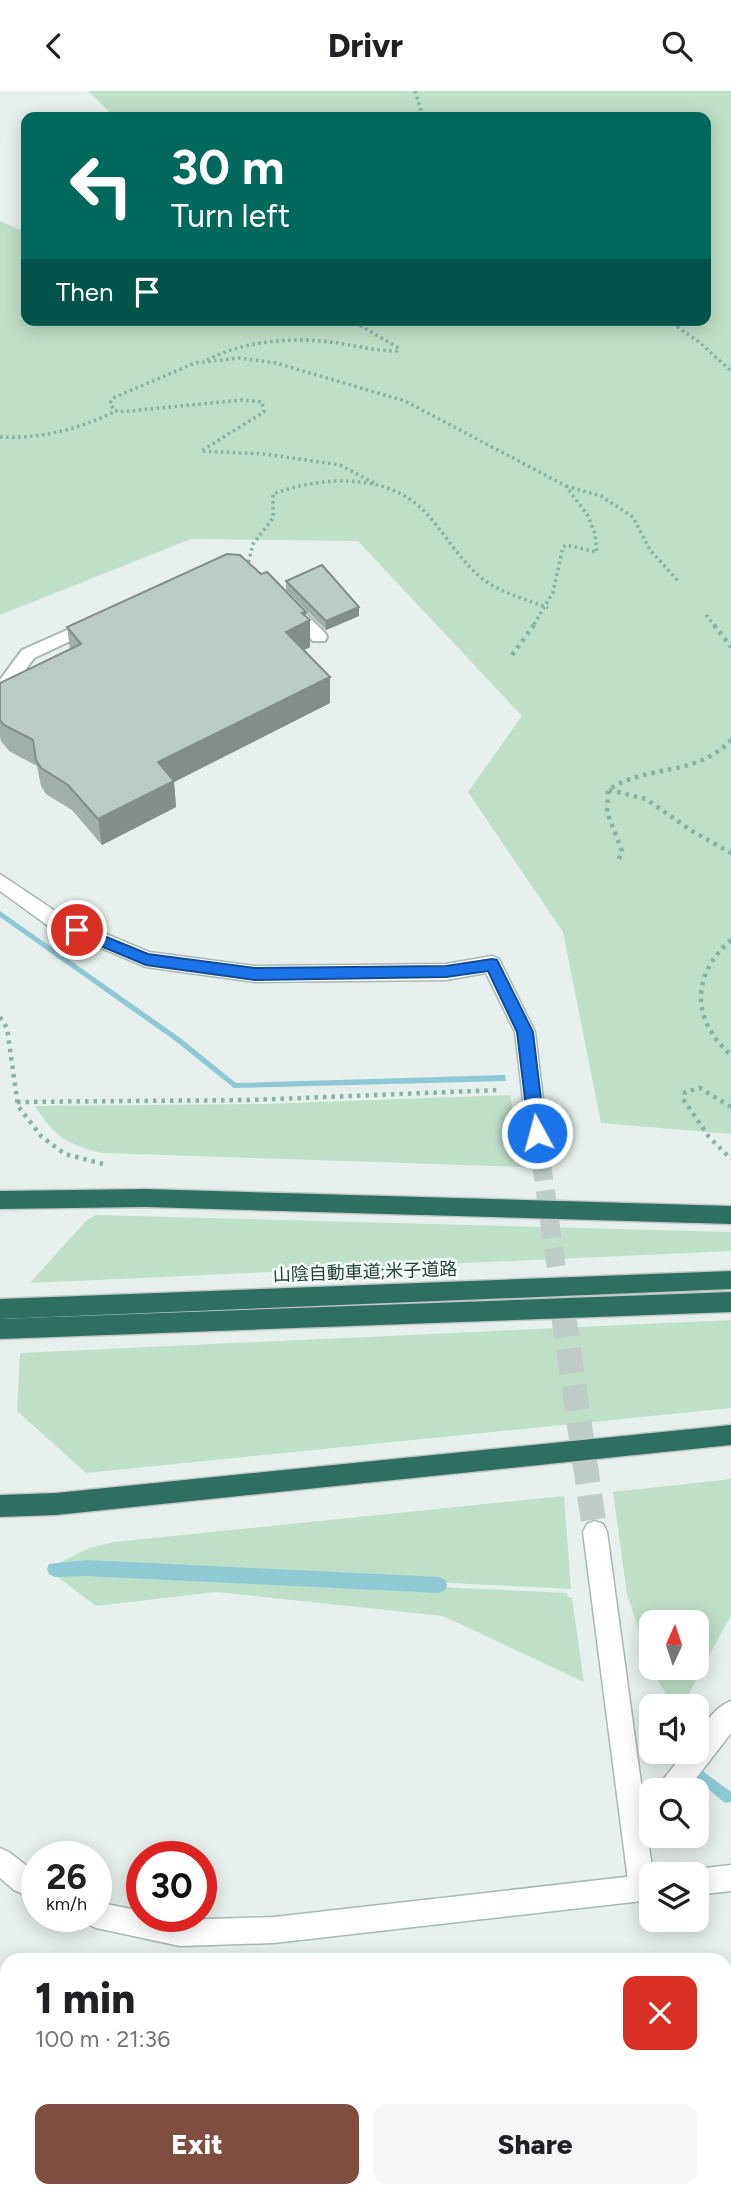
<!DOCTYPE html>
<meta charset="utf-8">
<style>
body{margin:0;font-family:Figtree,"Noto Sans JP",sans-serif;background:#f6f6f6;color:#202124;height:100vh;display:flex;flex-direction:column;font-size:26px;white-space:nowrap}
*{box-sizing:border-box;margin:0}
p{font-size:23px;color:#757577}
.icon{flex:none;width:38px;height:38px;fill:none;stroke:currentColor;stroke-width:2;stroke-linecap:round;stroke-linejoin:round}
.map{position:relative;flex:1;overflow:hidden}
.drawer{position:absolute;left:0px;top:1862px;width:732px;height:245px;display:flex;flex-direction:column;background:#fff;border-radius:21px 21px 0 0;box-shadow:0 4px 18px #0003}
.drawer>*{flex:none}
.guide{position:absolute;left:21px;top:21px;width:690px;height:214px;border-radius:14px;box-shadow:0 4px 18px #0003;background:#00695c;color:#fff;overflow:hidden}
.needle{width:46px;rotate:3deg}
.buttons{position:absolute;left:639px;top:1519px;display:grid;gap:14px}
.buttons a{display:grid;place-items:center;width:70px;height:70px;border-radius:14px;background:#fff;box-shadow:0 4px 18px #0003;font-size:35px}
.speed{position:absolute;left:21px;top:1750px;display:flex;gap:14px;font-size:35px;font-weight:700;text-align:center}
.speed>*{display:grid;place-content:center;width:91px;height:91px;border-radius:50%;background:#fff;box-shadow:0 4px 18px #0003;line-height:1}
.speed small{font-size:18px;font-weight:400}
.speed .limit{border:10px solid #d22;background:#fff;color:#111}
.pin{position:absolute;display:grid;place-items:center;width:60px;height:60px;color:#fff;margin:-30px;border:4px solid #fff;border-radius:50%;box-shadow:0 2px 7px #0007}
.me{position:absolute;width:77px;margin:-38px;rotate:353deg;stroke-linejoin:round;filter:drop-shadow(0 0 5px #0008)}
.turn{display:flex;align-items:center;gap:24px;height:147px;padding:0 35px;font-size:32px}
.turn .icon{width:91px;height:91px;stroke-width:2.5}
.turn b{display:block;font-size:49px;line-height:60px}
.then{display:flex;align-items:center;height:66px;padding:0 35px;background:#0003;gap:14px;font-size:26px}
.round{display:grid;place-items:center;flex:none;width:74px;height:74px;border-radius:14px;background:#f6f6f6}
.head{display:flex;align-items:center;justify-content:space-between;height:119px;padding:0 35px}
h1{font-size:42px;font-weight:800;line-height:52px}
.cta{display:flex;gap:14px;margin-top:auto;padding:14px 35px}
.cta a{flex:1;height:80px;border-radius:14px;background:#7f4e3f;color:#fff;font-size:28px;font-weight:800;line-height:80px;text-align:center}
.cta a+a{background:#f6f6f6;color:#202124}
header{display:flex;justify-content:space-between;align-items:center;height:91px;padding:0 35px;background:#fff;font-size:32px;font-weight:800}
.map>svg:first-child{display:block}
.green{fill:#bfe0c8}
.water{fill:#8ec9d4}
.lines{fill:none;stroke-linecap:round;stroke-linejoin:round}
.stream{fill:#8ec9d4;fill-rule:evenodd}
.street-tunnel-far1{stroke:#bfccc8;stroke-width:19;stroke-dasharray:19 10;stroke-linecap:butt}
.street-tunnel{stroke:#bfccc8;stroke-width:25;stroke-dasharray:25 12;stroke-linecap:butt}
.lane-casing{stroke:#a8b8b2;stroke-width:4}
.street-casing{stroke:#a8b8b2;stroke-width:3}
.secondary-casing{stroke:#a4bbb3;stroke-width:3}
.highway-casing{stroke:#c2cac8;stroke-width:3}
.path-far1{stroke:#86b3a5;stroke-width:3.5;stroke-dasharray:2.5 3.5;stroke-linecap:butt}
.path{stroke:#86b3a5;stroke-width:4.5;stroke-dasharray:3.5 5;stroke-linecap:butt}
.lane{fill:#fff;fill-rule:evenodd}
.street{fill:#fff;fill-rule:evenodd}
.secondary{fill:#fff;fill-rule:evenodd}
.highway{fill:#2f6f62;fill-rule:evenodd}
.wall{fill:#a1aea9}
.shaded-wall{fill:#838d89}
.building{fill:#bbcac4;stroke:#838d89;stroke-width:2}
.route{fill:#1a73e8;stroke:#114b97;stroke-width:2}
.labels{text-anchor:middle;stroke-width:5;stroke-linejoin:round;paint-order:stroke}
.street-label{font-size:18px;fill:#24423a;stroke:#f7fbf9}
</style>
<header><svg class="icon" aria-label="back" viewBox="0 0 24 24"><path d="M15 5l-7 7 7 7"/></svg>Drivr<svg class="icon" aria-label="search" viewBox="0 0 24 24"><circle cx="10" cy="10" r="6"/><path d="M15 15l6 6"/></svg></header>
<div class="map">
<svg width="731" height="2107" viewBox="0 0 731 2107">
<rect width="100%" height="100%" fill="#e6efeb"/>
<g class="green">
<polygon points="88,0 731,0 731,1043 601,1032 563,841 468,701 522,625 358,450 191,448 0,524 0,130 20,139 26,137 26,229 705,229 705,26 115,26"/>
<path d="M510,1004L525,1076L103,1062C66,1053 56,1047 35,1015L264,1013Z"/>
<polygon points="96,1124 731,1141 731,1160 30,1192 86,1130"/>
<polygon points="731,1229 731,1317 86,1382 17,1320 20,1262"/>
<polygon points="731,1388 731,1524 682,1615 673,1615 651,1577 696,1577 696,1531 651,1531 651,1576 627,1503 613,1401"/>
<polygon points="564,1405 571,1498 59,1472 87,1458 114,1451"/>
<polygon points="91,1480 567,1502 568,1506 572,1507 584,1591 443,1525 216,1501 96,1515 51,1481"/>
<polygon points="731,1881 731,1998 724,1986 725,1884"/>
<polygon points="0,1890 7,1893 7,2100 354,2100 356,2107 0,2107"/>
</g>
<g class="water">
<polygon points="0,820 179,946 236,992 505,984 506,990 234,997 174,949 0,826"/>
<polygon points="664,1661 677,1661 731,1701 731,1711 725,1712"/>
</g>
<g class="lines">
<polygon class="stream" points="87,1469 439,1486 445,1489 447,1494 445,1499 439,1502 87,1485 55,1486 49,1483 47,1478 49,1473"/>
<polyline class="street-tunnel-far1" points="537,1042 563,1223"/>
<polyline class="street-tunnel" points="563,1221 595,1441"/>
<defs>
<g id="lane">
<polygon points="293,515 299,516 325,542 327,546 325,550 313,550 287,524 285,520 287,516"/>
<polygon points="92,528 100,533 98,537 34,567 6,605 0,607 0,589 22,559"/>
</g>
<g id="street">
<polygon points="0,783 61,824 149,861 255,875 446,873 492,865 499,868 535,941 547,1042 544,1048 537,1051 530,1048 527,1042 515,941 486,882 446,889 255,891 146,876 47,834 0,800"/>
<polygon points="595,1430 603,1433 607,1441 644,1714 651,1711 651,1745 648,1748 653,1783 651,1783 651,1806 642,1810 633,1806 629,1797 583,1441 587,1433"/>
<path d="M731,1610V1642L687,1699H658L662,1690L685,1661H696C696,1642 712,1617 731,1610Z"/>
</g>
<g id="secondary">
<polygon points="0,1757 9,1761 37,1783 37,1809 14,1799 0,1787"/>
<polygon points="731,1774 731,1800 696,1804 696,1783 686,1783 696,1778"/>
<polygon points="652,1783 651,1809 274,1852 180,1855 96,1837 87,1833 83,1825 96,1825 96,1811 142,1820 142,1825 180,1829 274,1826"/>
</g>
<g id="highway">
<polygon points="146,1098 731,1115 731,1133 146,1116 0,1118 0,1100"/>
<polygon points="731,1180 731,1198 0,1228 0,1208"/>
<polygon points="731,1201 731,1221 0,1248 0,1228"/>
<polygon points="731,1334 731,1354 56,1424 0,1426 0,1404 56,1402"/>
</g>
</defs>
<use href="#lane" class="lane-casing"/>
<use href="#street" class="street-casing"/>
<use href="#secondary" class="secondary-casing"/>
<use href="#highway" class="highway-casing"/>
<g class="path-far1">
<polyline points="415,0 423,26"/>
<polyline points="667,229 698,250 731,280"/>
<path d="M207,269C243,250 292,246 331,251C353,254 375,260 397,260L399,257L361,235L364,231L383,232L396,229"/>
<path d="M0,346C42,348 79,338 116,320"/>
<polyline points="374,392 340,374 265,363 201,360 264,321 262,311 242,309 119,321 114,319 110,312 113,307 195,272 239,267 276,272 405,310 566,395 588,425 595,443 597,461 566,454 563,456 553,501 533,535"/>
<polyline points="566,395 601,405 633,426 650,459 679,491"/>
<path d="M247,477L253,453L273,427V403C319,386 382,381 421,417C444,439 458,469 484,489C503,503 527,508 548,517"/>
<polyline points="706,524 715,535"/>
</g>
<g class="path">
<polyline points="714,534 731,556"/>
<polyline points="512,564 534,534"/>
<polyline points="609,699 646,708 692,740 731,762"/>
<path d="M619,768L622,760L607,721L608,699C649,672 695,687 731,649"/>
<path d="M731,849C691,884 691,929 731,964"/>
<polyline points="0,926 7,937 18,1015 41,1045 65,1063 103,1073"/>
<polyline points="17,1011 251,1009 499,999"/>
<polyline points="731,1016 700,997 685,1001 683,1008 709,1046 731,1068"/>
</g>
<use href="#lane" class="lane"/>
<use href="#street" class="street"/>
<use href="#secondary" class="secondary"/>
<use href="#highway" class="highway"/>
</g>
<g class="wall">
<polygon points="261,483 306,521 306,526 310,529 310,556 304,559 330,586 330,612 174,691 176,716 102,754 72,719 46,703 41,695 37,675 9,660 1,650 0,646 0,592 70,558 67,536"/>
<polygon points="286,490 359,525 326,539 286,499"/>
<polygon points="434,2100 672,2100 675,2107 436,2107"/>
</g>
<g class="shaded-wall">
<polygon points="359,516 359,525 326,539 326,530"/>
<polygon points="306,521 306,531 310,529 310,556 287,567 286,541 302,522"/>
<polygon points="330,586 330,612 174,691 176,716 102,754 98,728 158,671"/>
</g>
<g class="building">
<polygon points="227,463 240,464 261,483 267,481 306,521 302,522 310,529 286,541 330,586 158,671 174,690 98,728 68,694 41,677 36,669 33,649 4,634 0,629 0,592 81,553 67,536"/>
<polygon points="322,474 359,516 326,530 286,490"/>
<polygon points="437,2100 672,2100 675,2107 523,2107 522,2105 516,2107 439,2107"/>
</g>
<polygon class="route" points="77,834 148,863 255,877 446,875 492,868 497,869 533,941 545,1042 537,1048 529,1042 517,941 488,880 446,886 255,889 146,874 72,843 70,839 72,835"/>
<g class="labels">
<g class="street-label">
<text transform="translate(365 1181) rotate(-2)" y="6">山陰自動車道;米子道路</text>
</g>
</g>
</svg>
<div class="buttons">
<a><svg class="needle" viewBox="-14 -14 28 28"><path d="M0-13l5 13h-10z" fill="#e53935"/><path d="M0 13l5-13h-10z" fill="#757577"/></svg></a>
<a><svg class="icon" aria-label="sound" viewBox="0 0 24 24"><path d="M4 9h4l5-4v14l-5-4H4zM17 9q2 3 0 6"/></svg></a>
<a><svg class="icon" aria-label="search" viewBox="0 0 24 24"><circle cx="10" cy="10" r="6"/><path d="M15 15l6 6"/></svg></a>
<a><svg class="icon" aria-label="layers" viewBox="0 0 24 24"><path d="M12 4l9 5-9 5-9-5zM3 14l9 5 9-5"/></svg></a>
</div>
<div class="speed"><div>26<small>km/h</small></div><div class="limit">30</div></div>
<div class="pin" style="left:77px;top:839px;background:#d93025"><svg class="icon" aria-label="arrive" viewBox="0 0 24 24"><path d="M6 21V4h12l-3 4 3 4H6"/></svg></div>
<svg class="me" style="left:537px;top:1042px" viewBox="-20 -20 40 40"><circle r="17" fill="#1a73e8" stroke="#fff" stroke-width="3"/><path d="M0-11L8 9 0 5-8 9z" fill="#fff"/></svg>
<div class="guide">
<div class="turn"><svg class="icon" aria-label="left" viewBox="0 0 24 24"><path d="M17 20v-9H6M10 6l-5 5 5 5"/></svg><div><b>30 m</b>Turn left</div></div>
<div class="then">Then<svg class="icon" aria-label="arrive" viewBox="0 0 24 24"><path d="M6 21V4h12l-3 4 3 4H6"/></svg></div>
</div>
<section class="drawer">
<div class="head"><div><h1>1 min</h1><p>100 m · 21:36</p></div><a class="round" style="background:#d93025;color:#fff"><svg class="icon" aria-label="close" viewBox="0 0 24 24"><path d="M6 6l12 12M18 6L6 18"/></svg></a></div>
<div class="cta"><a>Exit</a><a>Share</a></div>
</section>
</div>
